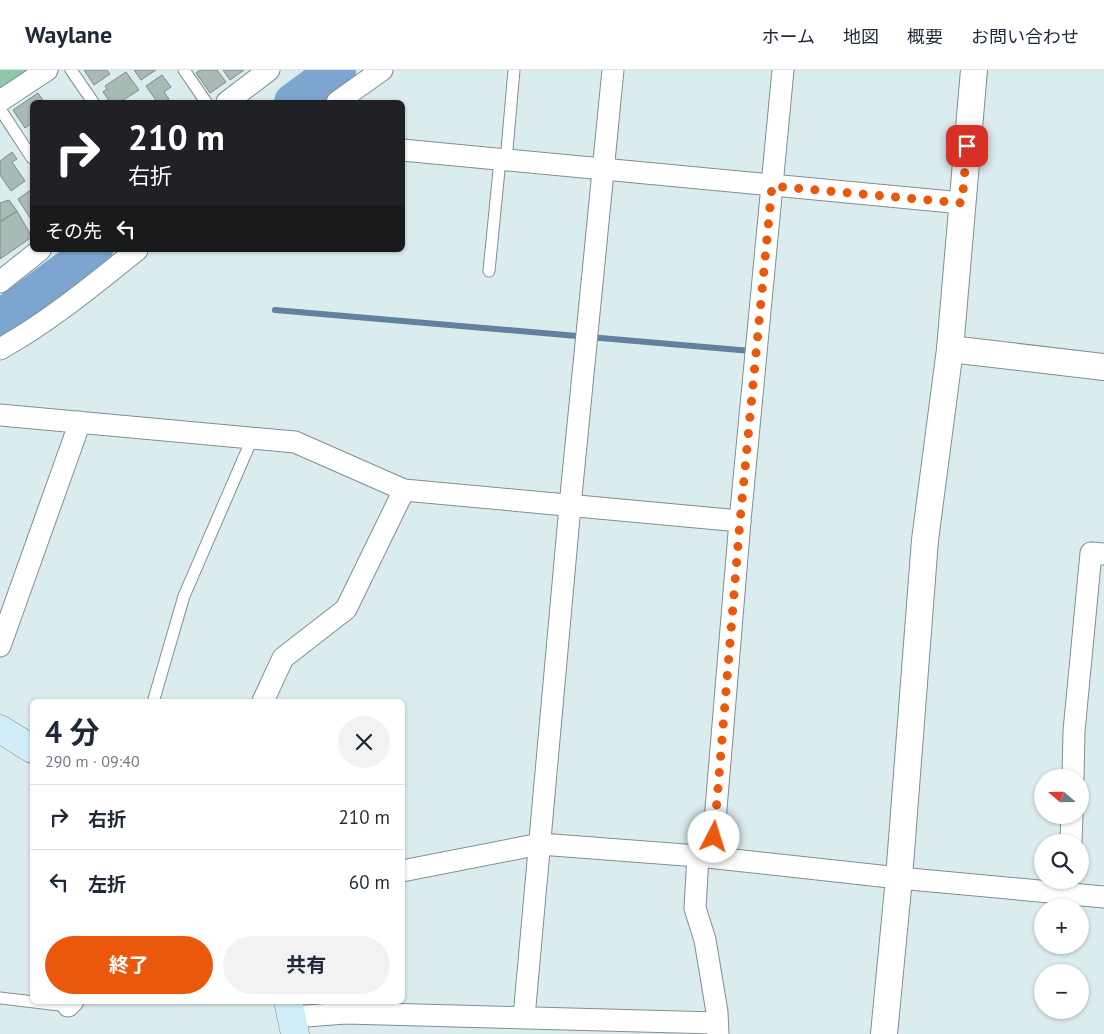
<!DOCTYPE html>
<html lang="ja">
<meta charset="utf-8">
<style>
body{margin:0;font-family:"PT Sans","Noto Sans JP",sans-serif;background:#f2f2f3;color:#1f2937;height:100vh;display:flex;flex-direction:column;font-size:19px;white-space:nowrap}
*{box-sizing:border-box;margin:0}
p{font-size:16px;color:#747a83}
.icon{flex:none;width:28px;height:28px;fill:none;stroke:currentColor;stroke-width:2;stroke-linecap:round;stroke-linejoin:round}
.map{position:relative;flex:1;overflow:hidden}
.panel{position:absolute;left:30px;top:629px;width:375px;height:305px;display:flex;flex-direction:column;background:#fff;border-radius:8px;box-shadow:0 1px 4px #0004}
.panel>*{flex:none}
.top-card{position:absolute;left:30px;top:30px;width:375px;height:152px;border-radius:8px;box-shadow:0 1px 4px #0004;background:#202124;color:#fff;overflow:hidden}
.needle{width:32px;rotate:290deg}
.controls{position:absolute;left:1034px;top:699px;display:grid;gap:10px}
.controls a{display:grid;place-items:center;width:55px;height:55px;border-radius:50%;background:#fff;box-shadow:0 1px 4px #0004;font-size:25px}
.pin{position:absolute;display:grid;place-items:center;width:42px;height:42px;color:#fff;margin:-21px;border-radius:10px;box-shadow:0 2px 8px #0006}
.me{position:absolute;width:55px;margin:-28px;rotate:5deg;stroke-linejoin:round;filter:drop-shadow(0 0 4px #0008)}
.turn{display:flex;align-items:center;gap:18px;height:105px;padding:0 15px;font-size:22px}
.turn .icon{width:65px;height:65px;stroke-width:2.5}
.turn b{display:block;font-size:35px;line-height:42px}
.then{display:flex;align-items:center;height:48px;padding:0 15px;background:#0003;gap:10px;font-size:19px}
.round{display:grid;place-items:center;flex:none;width:52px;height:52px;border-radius:26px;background:#f2f2f3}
.head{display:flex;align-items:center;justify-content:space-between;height:85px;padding:0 15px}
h1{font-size:30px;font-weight:700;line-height:38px}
.primary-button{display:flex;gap:10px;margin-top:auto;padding:10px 15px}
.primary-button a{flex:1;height:58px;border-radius:30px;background:#ea580c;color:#fff;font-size:20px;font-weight:700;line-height:58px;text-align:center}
.primary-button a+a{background:#f2f2f3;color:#1f2937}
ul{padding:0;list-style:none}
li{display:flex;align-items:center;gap:15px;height:65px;padding:0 15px;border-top:1px solid #e0e1e3}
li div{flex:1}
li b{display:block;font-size:19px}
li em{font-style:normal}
header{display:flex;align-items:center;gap:30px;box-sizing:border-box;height:70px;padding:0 25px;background:#fff;border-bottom:1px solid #e0e1e3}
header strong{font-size:24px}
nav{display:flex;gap:28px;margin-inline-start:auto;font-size:18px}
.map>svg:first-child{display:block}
.green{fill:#8ec7a8}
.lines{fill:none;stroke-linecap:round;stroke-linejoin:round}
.stream{stroke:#62819e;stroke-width:6}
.river{stroke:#7ca5cf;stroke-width:38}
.building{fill:#a9b9b6;stroke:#7d8c89}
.service-casing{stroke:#808f91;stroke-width:13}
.minor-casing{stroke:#808f91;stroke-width:23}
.tertiary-casing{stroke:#808f91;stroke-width:28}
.secondary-casing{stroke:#808f91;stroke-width:29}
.service{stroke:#fff;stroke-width:11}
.minor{stroke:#fff;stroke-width:21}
.tertiary{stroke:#fff;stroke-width:26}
.secondary{stroke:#d1edf9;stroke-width:28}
.route{stroke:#ea580c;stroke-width:9;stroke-dasharray:0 16.2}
</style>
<header>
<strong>Waylane</strong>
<nav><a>ホーム</a><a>地図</a><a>概要</a><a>お問い合わせ</a></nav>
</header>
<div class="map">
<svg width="1104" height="964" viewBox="0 0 1104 964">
<rect width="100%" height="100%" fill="#dbecee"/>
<polygon class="green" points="0,0 30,0 0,20"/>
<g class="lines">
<polyline class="stream" points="275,240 751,281"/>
<g class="river">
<polyline points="293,32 337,0"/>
<polyline points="0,249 94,180"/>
</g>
</g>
<g class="building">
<polygon points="84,0 107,0 110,4 94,15"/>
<polygon points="134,0 156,0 141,10"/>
<polygon points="200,0 217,0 226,12 210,23 196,3"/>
<polygon points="223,0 244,0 230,10"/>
<polygon points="126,2 139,20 120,32 110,32 103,22 107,19 105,16"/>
<polygon points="162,5 171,17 164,22 169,29 164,32 157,32 146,16"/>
<polygon points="38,23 44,32 32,32 32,53 25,58 13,40"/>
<polygon points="12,82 17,89 12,92 25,111 11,121 0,105 0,91"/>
<polygon points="32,119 32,151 18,129"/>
<polygon points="9,130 17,141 0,152 0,133"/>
<polygon points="17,141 32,167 0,189 0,152"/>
</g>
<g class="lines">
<defs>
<g id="service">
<polyline points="71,0 93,32"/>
<polyline points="184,0 206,32"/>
<polyline points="0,39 32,88"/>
<polyline points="506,91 514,0"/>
<polyline points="489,201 500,90"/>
<polyline points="154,629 184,526 252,369"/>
<polyline points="0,928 68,936"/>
</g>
<g id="minor">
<polyline points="0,31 47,0"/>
<polyline points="227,32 269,0"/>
<polyline points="337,32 382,0"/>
<polyline points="402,80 962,133"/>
<polyline points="0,212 40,180"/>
<path d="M0,279C49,252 93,215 137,180"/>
<polyline points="0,345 295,372 404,420 740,451 712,787"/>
<polyline points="740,451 783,0"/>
<polyline points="0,576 80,352"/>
<polyline points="263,631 283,588 346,539 404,420"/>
<polyline points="1073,708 1074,661 1091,483 1104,484"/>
<polyline points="1071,772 1072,745"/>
<polyline points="698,786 695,838 705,870 717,942 718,964"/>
<polyline points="402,801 540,774 698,786 899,808 1104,827"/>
<polyline points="68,936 73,931"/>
<polyline points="292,947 346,943 716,953"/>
<polyline points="524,947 570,436 613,0"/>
</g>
<g id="tertiary">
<polyline points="950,279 1104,297"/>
<polyline points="884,964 899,808 925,470 950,279 974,0"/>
</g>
<g id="secondary">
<polyline points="0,659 32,679"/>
<polyline points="288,931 295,964"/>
</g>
</defs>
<use href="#service" class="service-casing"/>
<use href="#minor" class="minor-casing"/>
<use href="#tertiary" class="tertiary-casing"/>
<use href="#secondary" class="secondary-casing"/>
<use href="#service" class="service"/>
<use href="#minor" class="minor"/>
<use href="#tertiary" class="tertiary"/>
<use href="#secondary" class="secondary"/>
</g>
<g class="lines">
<polyline class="route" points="714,767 740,451 772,116 962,133 967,76"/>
</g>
</svg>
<div class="controls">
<a><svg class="needle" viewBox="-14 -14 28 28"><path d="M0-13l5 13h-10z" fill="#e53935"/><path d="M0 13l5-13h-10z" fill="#747a83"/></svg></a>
<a><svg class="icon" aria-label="search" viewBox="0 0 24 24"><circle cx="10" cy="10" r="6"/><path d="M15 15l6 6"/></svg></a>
<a>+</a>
<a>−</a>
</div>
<div class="pin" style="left:967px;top:76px;background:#d93025"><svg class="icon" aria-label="arrive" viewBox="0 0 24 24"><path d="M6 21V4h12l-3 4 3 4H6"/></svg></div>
<svg class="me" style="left:714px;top:767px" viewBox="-20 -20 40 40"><circle r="19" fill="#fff"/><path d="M0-13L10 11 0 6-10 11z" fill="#ea580c"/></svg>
<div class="top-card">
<div class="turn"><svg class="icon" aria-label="right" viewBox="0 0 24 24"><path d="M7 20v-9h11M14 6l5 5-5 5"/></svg><div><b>210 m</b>右折</div></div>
<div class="then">その先<svg class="icon" aria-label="left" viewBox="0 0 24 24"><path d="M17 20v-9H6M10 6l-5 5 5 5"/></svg></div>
</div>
<section class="panel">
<div class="head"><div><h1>4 分</h1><p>290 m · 09:40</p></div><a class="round"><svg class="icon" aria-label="close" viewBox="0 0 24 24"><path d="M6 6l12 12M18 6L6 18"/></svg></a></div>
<ul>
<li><svg class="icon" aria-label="right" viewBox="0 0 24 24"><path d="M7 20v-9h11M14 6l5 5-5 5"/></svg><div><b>右折</b></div><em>210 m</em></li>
<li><svg class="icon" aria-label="left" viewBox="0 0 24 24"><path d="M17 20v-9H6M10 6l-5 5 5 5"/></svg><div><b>左折</b></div><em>60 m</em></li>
</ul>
<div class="primary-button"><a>終了</a><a>共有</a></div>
</section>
</div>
